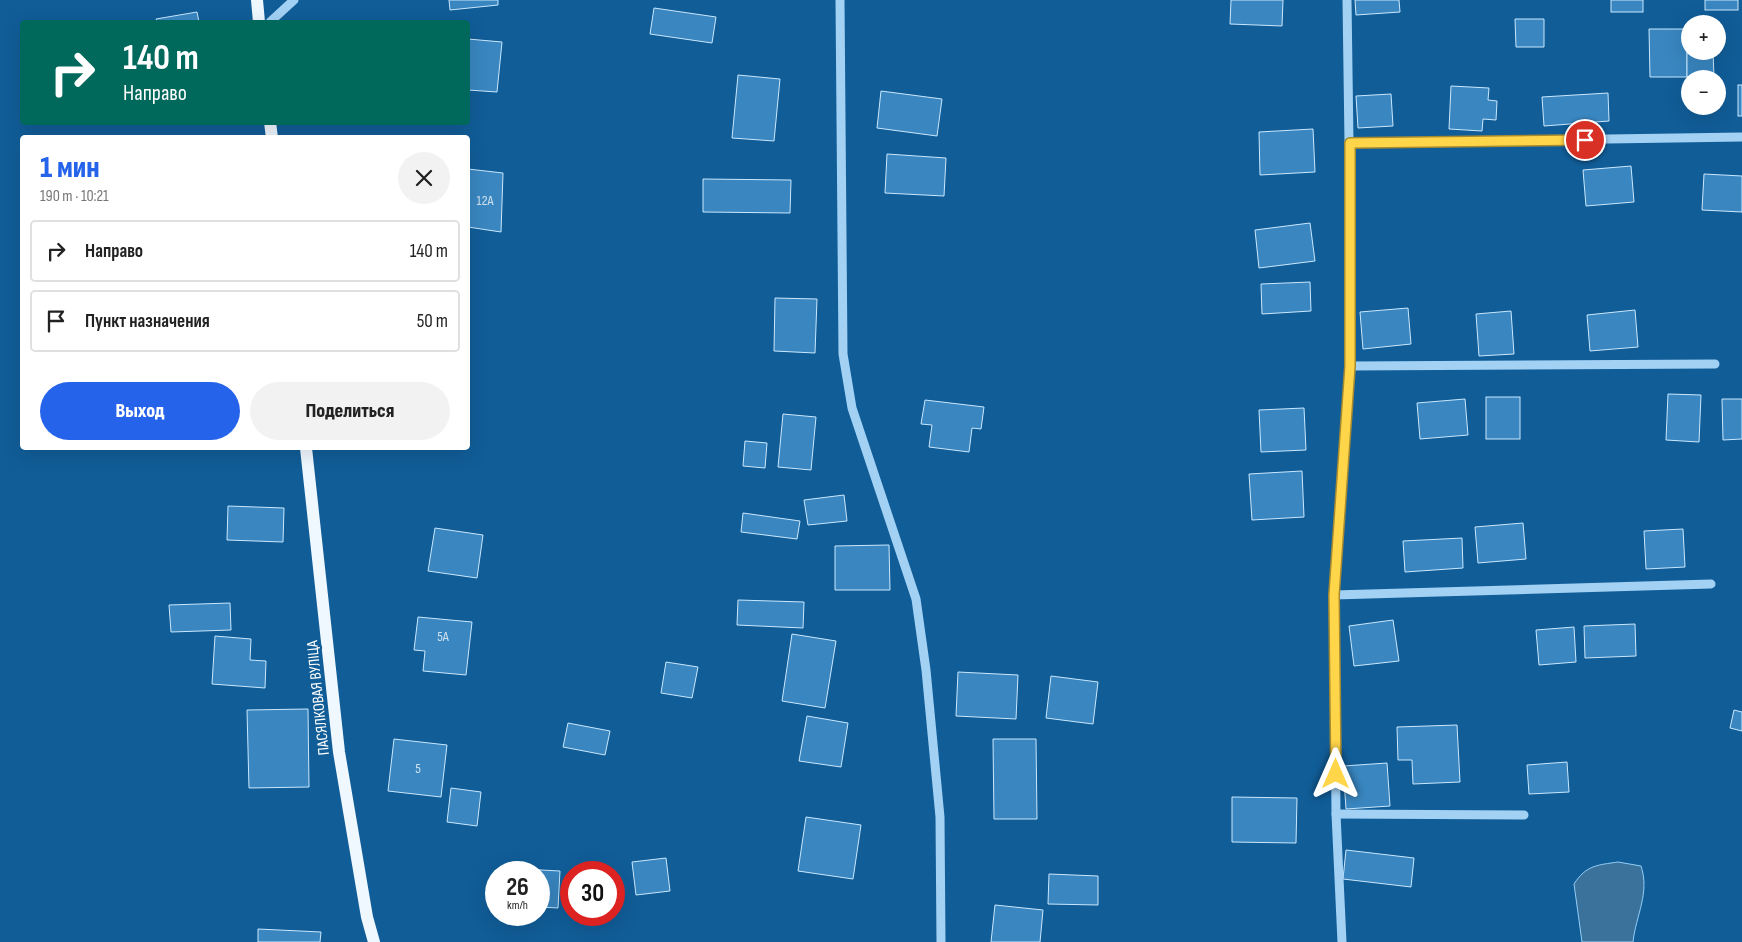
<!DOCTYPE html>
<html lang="ru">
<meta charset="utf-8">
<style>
body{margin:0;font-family:"Sofia Sans Condensed",sans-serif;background:#f2f2f2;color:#222;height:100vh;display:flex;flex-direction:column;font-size:19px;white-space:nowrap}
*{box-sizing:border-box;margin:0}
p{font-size:16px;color:#767676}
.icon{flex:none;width:28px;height:28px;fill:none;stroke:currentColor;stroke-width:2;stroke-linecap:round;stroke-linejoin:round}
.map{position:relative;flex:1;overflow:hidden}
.details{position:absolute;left:20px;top:135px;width:450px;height:315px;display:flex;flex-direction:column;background:#fff;border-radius:5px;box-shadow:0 5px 20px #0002}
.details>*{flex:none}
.banner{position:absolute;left:20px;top:20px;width:450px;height:105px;border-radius:5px;box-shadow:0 5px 20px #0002;background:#00695c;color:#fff;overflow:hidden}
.tools{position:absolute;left:1681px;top:15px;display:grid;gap:10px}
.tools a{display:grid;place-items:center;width:45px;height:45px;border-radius:50%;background:#fff;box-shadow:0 5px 20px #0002;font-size:25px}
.speed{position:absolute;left:485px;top:861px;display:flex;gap:10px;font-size:25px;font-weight:700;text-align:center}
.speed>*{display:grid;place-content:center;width:65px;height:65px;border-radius:50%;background:#fff;box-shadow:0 5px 20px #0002;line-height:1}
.speed small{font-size:12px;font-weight:400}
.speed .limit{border:8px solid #d22;background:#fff;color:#111}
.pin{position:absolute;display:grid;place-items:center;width:42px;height:42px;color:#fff;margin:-21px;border:2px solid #fff;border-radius:50%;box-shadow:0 1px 5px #0007}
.me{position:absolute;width:55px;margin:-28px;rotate:0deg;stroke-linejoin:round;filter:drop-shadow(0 0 4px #0008)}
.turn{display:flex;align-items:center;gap:18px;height:105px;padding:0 20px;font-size:22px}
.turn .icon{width:65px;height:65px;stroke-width:2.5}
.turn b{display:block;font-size:35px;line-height:42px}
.round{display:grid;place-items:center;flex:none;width:52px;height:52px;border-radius:26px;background:#f2f2f2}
.head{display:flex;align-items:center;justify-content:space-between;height:85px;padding:0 20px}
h1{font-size:30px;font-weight:800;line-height:38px;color:#2563eb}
.cta{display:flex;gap:10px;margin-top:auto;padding:10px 20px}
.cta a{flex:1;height:58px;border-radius:30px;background:#2563eb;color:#fff;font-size:20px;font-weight:800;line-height:58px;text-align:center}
.cta a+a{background:#f2f2f2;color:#222}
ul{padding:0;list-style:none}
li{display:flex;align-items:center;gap:15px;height:62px;margin:0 10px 8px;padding:0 10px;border:2px solid #e0e0e0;border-radius:5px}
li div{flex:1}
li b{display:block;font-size:19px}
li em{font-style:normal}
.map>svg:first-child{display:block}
.water{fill:#3b729c;stroke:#93cef7}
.building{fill:#3986c0;stroke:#cae8fe}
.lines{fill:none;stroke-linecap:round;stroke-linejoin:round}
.minor{stroke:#a2d1f4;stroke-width:9}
.major{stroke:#eff7ff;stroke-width:12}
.route-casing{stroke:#a68a30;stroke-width:12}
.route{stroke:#ffd54a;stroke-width:9}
.labels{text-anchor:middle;stroke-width:4.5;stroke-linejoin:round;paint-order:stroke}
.number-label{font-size:14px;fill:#cee1ef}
.street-label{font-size:16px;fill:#fff;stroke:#115d98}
</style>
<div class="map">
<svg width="1742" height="942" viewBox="0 0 1742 942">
<rect width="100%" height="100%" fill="#115d98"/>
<path class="water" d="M1618,862L1641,866C1650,893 1636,915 1633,942H1582L1574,884C1586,865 1598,865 1618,862Z"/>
<g class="building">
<polygon points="449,0 498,0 498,5 450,10"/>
<polygon points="1231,0 1283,0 1282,26 1230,24"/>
<polygon points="1355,0 1399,0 1400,12 1356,15"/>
<rect x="1611" y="0" width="32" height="12"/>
<rect x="1705" y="0" width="33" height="10"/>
<polygon points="654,8 716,17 712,43 650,34"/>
<polygon points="197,12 199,22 157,22 156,19"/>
<polygon points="1515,19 1544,19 1544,47 1516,47"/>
<polygon points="1649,29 1687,29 1687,77 1650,77"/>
<polygon points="1687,29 1690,29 1690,51 1713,51 1714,77 1687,77"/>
<polygon points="468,39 502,42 497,92 468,90"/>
<polygon points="738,75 780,79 774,141 732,138"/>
<rect x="1738" y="85" width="4" height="31"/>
<polygon points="1451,86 1489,88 1488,100 1497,101 1496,120 1483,119 1482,131 1449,129"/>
<polygon points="881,91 942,99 937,136 877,128"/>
<polygon points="1608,93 1609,121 1544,126 1542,97"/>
<polygon points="1391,94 1393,126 1358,128 1356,96"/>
<polygon points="1313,129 1315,172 1260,175 1259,132"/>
<polygon points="887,154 946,158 944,196 885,193"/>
<polygon points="1631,166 1634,202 1586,206 1583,170"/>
<polygon points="468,169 503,173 501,232 468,227"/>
<polygon points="1704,174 1742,176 1742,212 1702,210"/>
<polygon points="703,179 791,180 790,213 703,212"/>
<polygon points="1310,223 1315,261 1259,268 1255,230"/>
<polygon points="1310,282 1311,311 1262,314 1261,284"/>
<polygon points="775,298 817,299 815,353 774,351"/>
<polygon points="1408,308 1411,344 1363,349 1360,312"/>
<polygon points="1635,310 1638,347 1590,351 1587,315"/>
<polygon points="1511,311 1514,354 1479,356 1476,314"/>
<polygon points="1668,394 1701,395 1699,442 1666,440"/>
<rect x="1486" y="397" width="34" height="42"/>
<polygon points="1465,399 1468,435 1420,439 1417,403"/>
<polygon points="1722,399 1742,399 1742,439 1723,440"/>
<polygon points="925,400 984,407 981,429 972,428 969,452 929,447 932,425 921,424"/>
<polygon points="1304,408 1306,450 1261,452 1259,410"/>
<polygon points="783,414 816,417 811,470 778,467"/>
<polygon points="745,441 767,443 765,468 743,466"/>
<polygon points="1302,471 1304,517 1252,520 1249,474"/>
<polygon points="844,495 847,521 808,525 804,500"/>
<polygon points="228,506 284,508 283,542 227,540"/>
<polygon points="743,513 800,521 797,539 741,532"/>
<polygon points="1523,523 1526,559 1478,563 1475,527"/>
<polygon points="435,528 483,535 477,578 428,571"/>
<polygon points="1683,529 1685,567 1646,569 1644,531"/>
<polygon points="1462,538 1463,568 1405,572 1403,541"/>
<polygon points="889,545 890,590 835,590 835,546"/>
<polygon points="738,600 804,602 803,628 737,625"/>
<polygon points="230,603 231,630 171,632 169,605"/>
<polygon points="418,617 472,622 466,675 423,671 425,651 414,650"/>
<polygon points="1393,620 1399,661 1354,666 1349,626"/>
<polygon points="1635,624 1636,656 1585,658 1584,626"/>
<polygon points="1574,627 1576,662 1539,665 1536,630"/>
<polygon points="792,634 836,641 825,708 782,701"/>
<polygon points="215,636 251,639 250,660 266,661 265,688 212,684"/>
<polygon points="666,662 698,667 692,698 661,693"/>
<polygon points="958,672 1018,675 1016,719 956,716"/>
<polygon points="1051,676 1098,682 1093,724 1046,718"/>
<polygon points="308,709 309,787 249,788 247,710"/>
<polygon points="1734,710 1742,712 1742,731 1730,728"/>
<polygon points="807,716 848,723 841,767 799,761"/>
<polygon points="568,723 610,731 605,755 563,747"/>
<polygon points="1457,725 1460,782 1413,784 1412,760 1398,760 1397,727"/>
<polygon points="394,739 447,745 441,797 388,791"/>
<polygon points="993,739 1036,739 1037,819 994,819"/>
<polygon points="1567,762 1569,792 1529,794 1527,765"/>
<polygon points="1387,763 1390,806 1346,809 1343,766"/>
<polygon points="451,788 481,792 477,826 447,822"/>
<polygon points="1232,797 1297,798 1296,843 1232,842"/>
<polygon points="806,817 861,825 853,879 798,871"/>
<polygon points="1346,850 1414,858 1411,887 1343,879"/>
<polygon points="666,858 670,891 636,895 632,862"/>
<polygon points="504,868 560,871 558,908 539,907 539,872 503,872"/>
<polygon points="1049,874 1098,876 1098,905 1048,904"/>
<polygon points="995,905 1043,910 1040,942 991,942"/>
<polygon points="258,929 321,932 320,942 258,942"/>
</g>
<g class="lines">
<g class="minor">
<polyline points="840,0 843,354 852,408 916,599 926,670 940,817 941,942"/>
<polyline points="270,22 294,0"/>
<polyline points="1349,143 1742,137"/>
<polyline points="1350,366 1715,364"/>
<polyline points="1334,595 1711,584"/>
<polyline points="1336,814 1524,815"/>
<polyline points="1342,942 1336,814 1334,595 1350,366 1349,143 1347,0"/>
</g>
<g class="major">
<polyline points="257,0 259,22"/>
<polyline points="270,122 272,138"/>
<polyline points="306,448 339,752 367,917 374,942"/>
</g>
</g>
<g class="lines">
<defs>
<polyline id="route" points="1336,774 1334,595 1350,366 1350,143 1585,140"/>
</defs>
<use href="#route" class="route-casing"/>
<use href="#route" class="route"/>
</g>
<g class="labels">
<g class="number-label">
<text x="485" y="205">12А</text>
<text x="443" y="641">5А</text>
<text x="418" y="773">5</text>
</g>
<g class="street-label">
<text transform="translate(317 698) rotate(-96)" y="6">ПАСЯЛКОВАЯ ВУЛІЦА</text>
</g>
</g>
</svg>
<div class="tools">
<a>+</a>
<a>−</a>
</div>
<div class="speed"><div>26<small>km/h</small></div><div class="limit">30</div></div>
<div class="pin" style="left:1585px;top:140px;background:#d93025"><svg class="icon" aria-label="arrive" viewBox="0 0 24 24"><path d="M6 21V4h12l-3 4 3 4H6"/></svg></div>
<svg class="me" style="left:1336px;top:774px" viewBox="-20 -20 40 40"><path d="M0-17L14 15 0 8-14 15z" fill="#ffd54a" stroke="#fff" stroke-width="4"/></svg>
<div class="banner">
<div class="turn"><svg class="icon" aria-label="right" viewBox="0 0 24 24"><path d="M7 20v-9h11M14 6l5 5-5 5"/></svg><div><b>140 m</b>Направо</div></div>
</div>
<section class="details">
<div class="head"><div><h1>1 мин</h1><p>190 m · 10:21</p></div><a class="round"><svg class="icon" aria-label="close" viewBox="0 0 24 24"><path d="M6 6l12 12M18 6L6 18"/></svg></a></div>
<ul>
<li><svg class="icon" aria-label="right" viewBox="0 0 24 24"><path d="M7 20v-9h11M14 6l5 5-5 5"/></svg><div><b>Направо</b></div><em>140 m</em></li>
<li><svg class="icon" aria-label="arrive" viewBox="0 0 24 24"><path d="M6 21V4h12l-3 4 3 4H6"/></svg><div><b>Пункт назначения</b></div><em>50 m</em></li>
</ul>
<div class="cta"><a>Выход</a><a>Поделиться</a></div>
</section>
</div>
